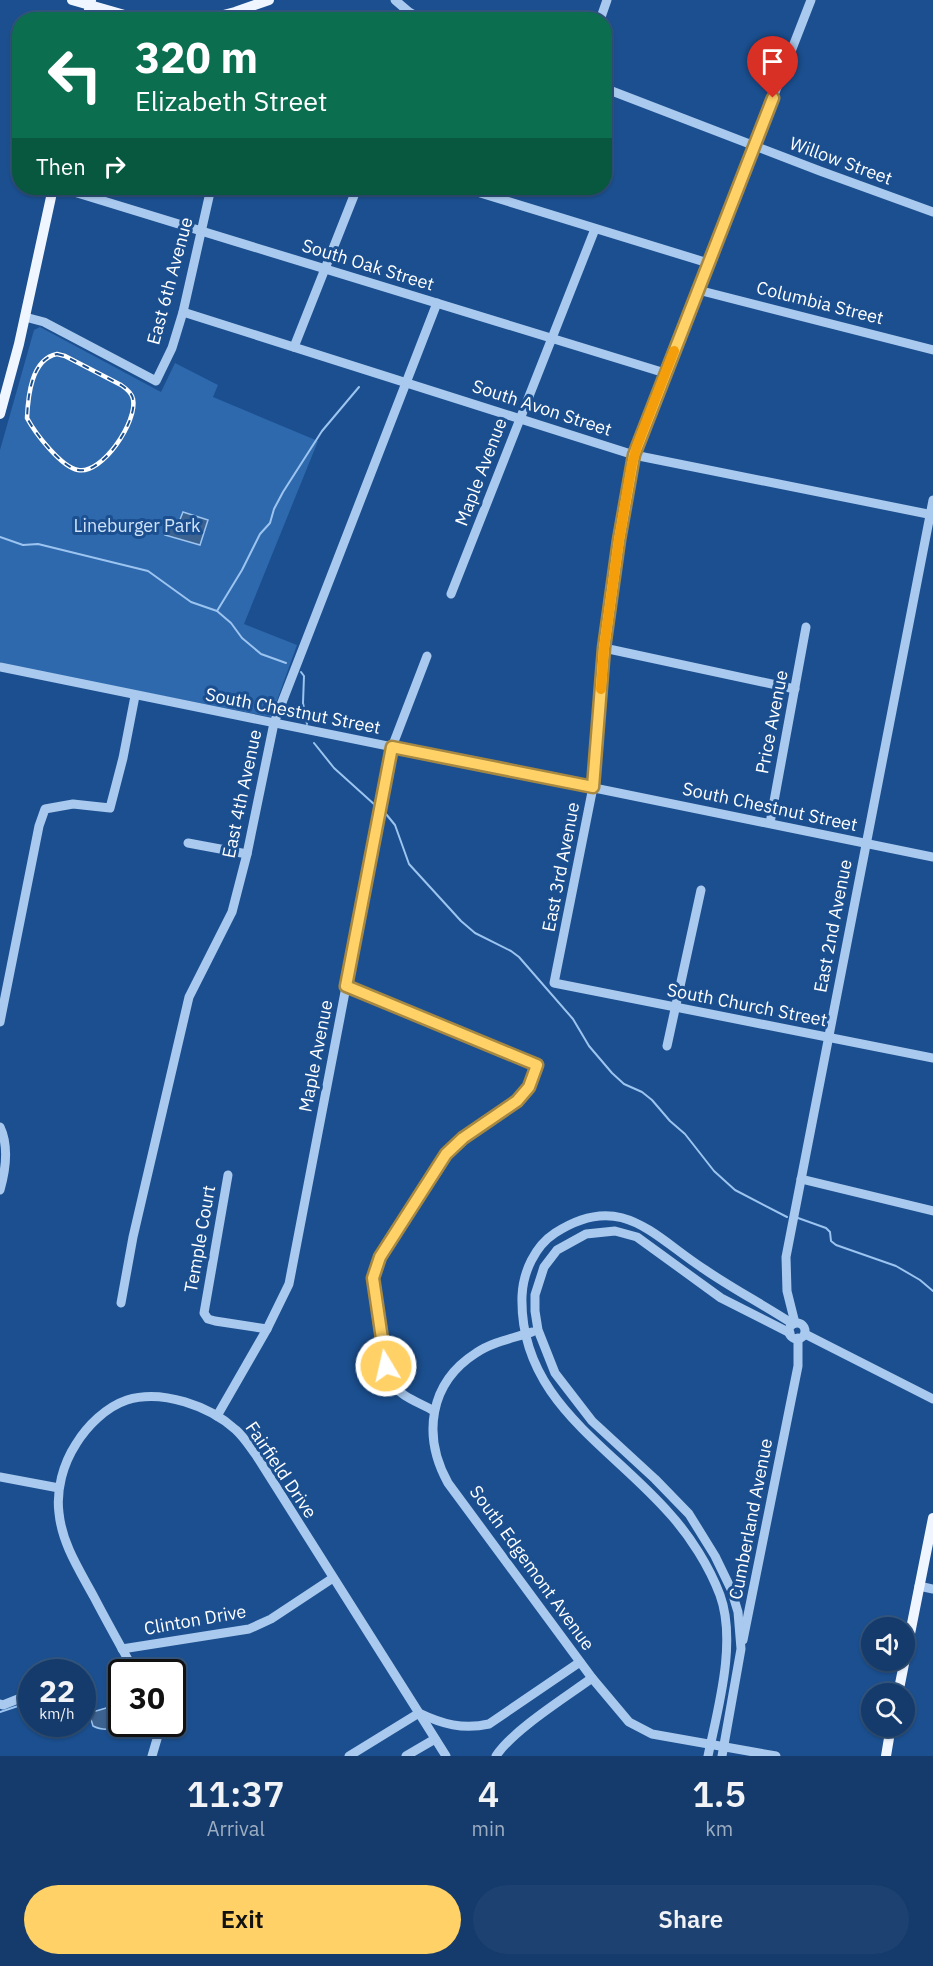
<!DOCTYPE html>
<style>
body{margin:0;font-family:"IBM Plex Sans",sans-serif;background:#1d4271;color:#f1f3f6;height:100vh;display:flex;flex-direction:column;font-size:22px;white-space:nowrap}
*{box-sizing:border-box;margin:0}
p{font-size:20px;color:#9dadc1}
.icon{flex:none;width:33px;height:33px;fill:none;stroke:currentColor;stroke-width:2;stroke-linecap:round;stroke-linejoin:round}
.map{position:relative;height:1756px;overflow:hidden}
.panel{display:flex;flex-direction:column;background:#143b6b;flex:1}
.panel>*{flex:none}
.top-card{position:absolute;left:12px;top:12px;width:600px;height:183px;border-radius:24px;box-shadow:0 2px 4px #0004,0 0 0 2px #33557e;background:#0b6e4f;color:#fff;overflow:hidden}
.tools{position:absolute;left:861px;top:1617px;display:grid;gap:12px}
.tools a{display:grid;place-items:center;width:54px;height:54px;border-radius:50%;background:#143b6b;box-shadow:0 2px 4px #0004,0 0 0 2px #33557e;font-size:30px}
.speed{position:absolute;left:18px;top:1659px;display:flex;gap:12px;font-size:30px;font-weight:700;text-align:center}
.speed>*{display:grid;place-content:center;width:78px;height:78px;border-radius:50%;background:#143b6b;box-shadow:0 2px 4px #0004,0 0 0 2px #33557e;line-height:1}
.speed small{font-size:15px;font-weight:400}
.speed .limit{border:3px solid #111;border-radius:9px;background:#fff;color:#111}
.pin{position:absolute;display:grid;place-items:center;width:51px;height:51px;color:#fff;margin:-62px -26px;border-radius:50% 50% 50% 0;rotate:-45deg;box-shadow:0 0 6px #0007}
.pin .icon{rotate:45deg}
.me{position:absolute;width:66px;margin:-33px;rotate:351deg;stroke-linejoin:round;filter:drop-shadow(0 0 4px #0008)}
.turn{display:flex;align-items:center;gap:21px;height:126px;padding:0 24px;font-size:27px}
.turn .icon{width:78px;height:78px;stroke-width:2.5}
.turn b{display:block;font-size:42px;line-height:51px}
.then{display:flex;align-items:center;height:57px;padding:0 24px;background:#0003;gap:12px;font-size:22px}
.eta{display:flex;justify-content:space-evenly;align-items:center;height:102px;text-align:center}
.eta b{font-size:36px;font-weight:600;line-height:42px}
.action{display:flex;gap:12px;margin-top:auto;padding:12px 24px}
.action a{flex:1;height:69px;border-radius:36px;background:#ffd166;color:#111;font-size:24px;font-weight:600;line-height:69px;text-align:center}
.action a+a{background:#1d4271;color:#f1f3f6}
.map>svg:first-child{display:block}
.green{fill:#2e69ad}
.water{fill:#3c6290;stroke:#9cc4f0;stroke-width:1.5}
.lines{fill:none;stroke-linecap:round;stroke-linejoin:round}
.stream{stroke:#9cc4f0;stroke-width:2}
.minor{stroke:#a9c9ee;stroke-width:9}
.major{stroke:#f0f6ff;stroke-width:10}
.rail-casing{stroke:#fff;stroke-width:4.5}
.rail{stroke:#1b4f8f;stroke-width:2;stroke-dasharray:7;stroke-linecap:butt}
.route-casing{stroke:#a68842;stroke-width:15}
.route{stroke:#ffd166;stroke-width:10}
.slow{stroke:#f59e0b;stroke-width:10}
.labels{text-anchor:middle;stroke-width:6;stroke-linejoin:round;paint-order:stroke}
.street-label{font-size:18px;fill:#fff;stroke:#1b4f8f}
.park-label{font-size:18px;fill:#cfe3fa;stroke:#1b4f8f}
</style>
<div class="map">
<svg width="933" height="1756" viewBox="0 0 933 1756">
<rect width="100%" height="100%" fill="#1b4f8f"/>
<polygon class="green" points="40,327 161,392 175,363 218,385 213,397 318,441 244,624 297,645 271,717 14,667 0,662 0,450 34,330"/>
<g class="water">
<polygon points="183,512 208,520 200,545 165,535 169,520 179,522"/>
<path d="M113,1706L121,1708L122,1724H124C116,1730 102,1731 93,1726L89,1713Z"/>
</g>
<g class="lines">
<g class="stream">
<polyline points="0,537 23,545 38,544 148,571 191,602 217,611 231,623 242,638 261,654 286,663"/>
<polyline points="217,611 242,570 260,534 270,523 274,509 283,492 322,431 359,387"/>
<polyline points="301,672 304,676 303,703 307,724"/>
<polyline points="314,743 334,768 375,805"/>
<polyline points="386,814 395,825 409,864 461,921 475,933 511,951 519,957 573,1019 589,1046 612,1073 624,1084 642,1092 652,1100 670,1121 685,1134 714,1171 735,1190 787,1217"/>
<polyline points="798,1218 826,1228 830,1232 831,1241 836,1245 896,1266 920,1280 933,1291"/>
<polyline points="82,1711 91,1713"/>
<polyline points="0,1712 24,1704 32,1704"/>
</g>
<g class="minor">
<polyline points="395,0 409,12 423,20"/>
<polyline points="811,0 634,455 619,540 604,648 593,787 554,983 933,1058"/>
<polyline points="600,20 607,0"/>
<polyline points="604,88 820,171 933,212"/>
<polyline points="61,188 665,373"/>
<polyline points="464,188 708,263"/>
<polyline points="698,290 933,350"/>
<polyline points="183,312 634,455 933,515"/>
<polyline points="25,317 44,322 156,381 172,348 183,312 211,188"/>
<polyline points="294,347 357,188"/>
<polyline points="451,594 595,229"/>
<polyline points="604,648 795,689"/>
<polyline points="0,667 933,857"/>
<polyline points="770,823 806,627"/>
<polyline points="188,843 247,854"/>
<path d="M346,986L537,1065L529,1087L517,1101L463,1138L446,1154L380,1257C376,1264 374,1271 373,1279C373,1298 382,1369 392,1383C402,1398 419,1402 434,1411"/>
<polyline points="0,1022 39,826 45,809 73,804 110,808 123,758 135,696"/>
<polyline points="667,1046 701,890"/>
<path d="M0,1127C9,1146 6,1169 0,1190"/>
<polyline points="228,1175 204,1313 208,1319 215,1321 267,1329"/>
<polyline points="801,1179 933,1211"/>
<polyline points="121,1303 133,1237 189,997 232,912 247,854 274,723 437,303"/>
<polyline points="795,1323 787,1291 786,1257 933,500"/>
<circle cx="797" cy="1331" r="8"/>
<path d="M532,1332C514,1338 492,1342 476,1353C429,1383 422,1436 448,1483L592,1678L629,1722L652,1734L776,1756"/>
<polyline points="805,1334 933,1399"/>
<polyline points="217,1416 267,1329 289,1284 392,747 427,656"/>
<polyline points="0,1477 59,1488"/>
<polyline points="919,1586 933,1589"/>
<polyline points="743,1640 798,1366 798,1338"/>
<polyline points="122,1649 249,1629 271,1619 333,1578"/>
<path d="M135,1672C121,1647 107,1622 94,1597C80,1571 62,1544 59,1513C56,1490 63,1464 76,1444C87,1426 106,1407 127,1400C162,1389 210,1406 236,1430C244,1437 250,1447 256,1455L419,1713C442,1724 463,1730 489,1724L580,1662"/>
<polyline points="0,1704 3,1705 28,1695"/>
<polyline points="152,1756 157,1739 157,1724"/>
<polyline points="349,1756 419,1713 446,1756"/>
<polyline points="406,1756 435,1739"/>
<path d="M496,1756C513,1730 566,1697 592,1678"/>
<path d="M708,1756C718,1708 737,1642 720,1595C709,1566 690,1536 670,1514C610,1445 519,1400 522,1296C523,1272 535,1246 555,1233C621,1190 653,1236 704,1269C733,1289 764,1305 793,1324"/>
<polyline points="722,1756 741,1649 738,1612 731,1589 715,1556 689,1514 655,1479 592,1421 555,1373 538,1330 535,1311 535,1295 544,1267 557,1250 586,1234 615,1231 637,1237 721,1298 790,1333"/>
</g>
<g class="major">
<polyline points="72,0 142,20"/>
<polyline points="87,20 91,0"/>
<polyline points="204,20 235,12 269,0"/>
<polyline points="0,414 19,344 53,188"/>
<polyline points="898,1694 933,1518"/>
<polyline points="886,1756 891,1726"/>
</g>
<defs>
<path id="rail" d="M57,354L65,356L121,385C127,389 132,393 133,399C138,421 102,475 78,470C61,467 35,433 27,418C28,397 31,359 57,354Z"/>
</defs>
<use href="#rail" class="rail-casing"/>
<use href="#rail" class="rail"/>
</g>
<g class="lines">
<defs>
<polyline id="route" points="386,1366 373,1278 380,1257 446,1154 463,1138 517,1101 529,1087 537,1065 346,986 392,747 593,787 604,648 619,540 634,455 773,98"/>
</defs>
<use href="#route" class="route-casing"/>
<use href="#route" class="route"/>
<polyline class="slow" points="601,689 604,648 619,540 632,464 637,446 674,351"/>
</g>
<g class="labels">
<g class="street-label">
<text transform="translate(841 161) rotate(20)" y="6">Willow Street</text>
<text transform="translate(368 265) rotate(17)" y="6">South Oak Street</text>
<text transform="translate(170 281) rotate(-75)" y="6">East 6th Avenue</text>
<text transform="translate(820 303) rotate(14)" y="6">Columbia Street</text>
<text transform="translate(542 408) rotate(18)" y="6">South Avon Street</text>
<text transform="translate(481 472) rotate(-69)" y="6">Maple Avenue</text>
<text transform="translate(293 711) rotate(11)" y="6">South Chestnut Street</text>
<text transform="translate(772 722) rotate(-79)" y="6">Price Avenue</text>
<text transform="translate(242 794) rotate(-78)" y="6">East 4th Avenue</text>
<text transform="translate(770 807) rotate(12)" y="6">South Chestnut Street</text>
<text transform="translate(561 867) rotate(-79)" y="6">East 3rd Avenue</text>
<text transform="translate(833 926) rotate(-79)" y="6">East 2nd Avenue</text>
<text transform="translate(747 1005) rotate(11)" y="6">South Church Street</text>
<text transform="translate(316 1056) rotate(-79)" y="6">Maple Avenue</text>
<text transform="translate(200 1239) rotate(-80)" y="6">Temple Court</text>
<text transform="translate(281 1470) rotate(56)" y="6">Fairfield Drive</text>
<text transform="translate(751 1519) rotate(-79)" y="6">Cumberland Avenue</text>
<text transform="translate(532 1568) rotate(54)" y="6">South Edgemont Avenue</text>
<text transform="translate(195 1620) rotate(-10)" y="6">Clinton Drive</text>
</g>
<g class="park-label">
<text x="137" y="532">Lineburger Park</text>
</g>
</g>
</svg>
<div class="tools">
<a><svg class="icon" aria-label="sound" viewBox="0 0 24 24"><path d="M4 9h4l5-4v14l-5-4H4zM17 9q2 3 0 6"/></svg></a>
<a><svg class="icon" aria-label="search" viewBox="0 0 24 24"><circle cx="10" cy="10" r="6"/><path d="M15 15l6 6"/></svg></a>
</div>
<div class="speed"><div>22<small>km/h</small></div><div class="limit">30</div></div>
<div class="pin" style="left:773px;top:98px;background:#d93025"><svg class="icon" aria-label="arrive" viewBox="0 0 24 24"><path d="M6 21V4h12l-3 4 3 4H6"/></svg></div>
<svg class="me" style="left:386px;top:1366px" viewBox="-20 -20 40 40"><circle r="17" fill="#ffd166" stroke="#fff" stroke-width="3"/><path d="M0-11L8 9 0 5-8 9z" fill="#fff"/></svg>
<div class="top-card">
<div class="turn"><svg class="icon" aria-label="left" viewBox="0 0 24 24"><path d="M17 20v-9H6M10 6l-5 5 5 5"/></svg><div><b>320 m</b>Elizabeth Street</div></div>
<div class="then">Then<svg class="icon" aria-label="right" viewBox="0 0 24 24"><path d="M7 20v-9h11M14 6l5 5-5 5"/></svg></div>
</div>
</div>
<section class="panel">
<div class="eta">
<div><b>11:37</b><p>Arrival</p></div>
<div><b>4</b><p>min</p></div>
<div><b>1.5</b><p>km</p></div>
</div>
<div class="action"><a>Exit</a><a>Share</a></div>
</section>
